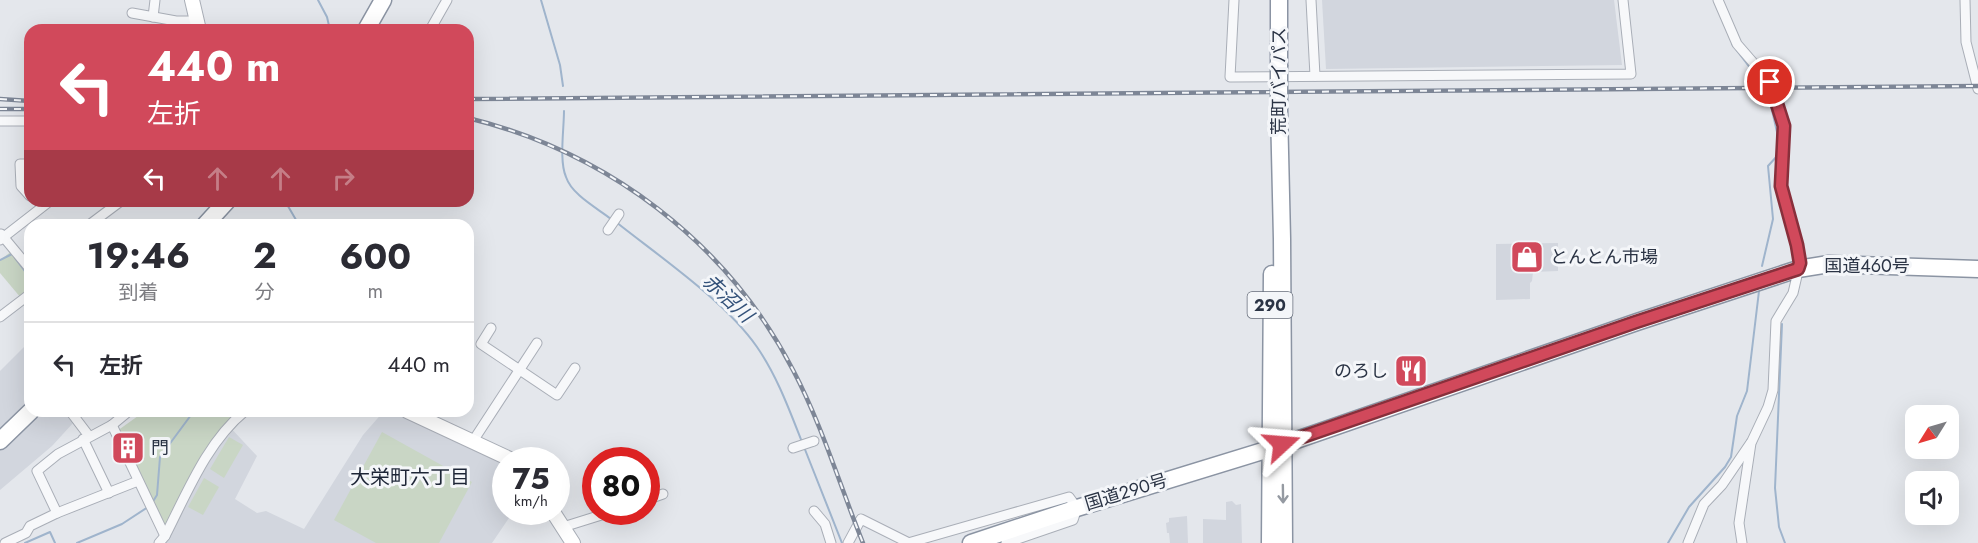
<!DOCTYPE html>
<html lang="ja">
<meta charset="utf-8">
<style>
body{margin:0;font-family:Jost,"Noto Sans JP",sans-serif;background:#f2f2f3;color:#2b2b33;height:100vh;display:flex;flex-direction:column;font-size:22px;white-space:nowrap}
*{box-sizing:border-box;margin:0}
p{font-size:20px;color:#7c7c81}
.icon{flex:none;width:33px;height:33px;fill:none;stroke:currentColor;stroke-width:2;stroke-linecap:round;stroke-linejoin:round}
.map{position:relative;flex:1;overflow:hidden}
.panel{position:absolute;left:24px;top:219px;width:450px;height:198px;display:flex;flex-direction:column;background:#fff;border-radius:18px;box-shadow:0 6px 24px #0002}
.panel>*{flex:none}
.top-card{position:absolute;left:24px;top:24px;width:450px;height:183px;border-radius:18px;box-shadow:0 6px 24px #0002;background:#d1495b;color:#fff;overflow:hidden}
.needle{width:39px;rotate:233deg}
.tools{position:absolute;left:1905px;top:405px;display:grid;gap:12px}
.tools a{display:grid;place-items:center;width:54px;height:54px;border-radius:12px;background:#fff;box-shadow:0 6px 24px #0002;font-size:30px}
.speed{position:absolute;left:492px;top:447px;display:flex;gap:12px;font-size:30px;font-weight:700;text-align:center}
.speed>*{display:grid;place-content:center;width:78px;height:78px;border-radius:50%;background:#fff;box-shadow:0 6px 24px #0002;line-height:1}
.speed small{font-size:15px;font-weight:400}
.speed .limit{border:9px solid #d22;background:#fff;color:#111}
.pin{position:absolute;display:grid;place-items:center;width:51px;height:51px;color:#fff;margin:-26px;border:3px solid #fff;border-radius:50%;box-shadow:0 2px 6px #0007}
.me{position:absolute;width:66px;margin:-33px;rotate:71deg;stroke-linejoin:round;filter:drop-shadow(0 0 4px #0008)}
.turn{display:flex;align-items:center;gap:21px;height:126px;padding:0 24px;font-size:27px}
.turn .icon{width:78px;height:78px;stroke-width:2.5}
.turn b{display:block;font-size:42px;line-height:51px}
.lanes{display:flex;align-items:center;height:57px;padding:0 24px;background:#0003;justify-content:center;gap:30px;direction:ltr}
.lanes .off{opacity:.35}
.eta{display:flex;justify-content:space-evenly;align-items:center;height:102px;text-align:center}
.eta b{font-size:36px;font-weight:700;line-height:42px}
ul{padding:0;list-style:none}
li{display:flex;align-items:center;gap:18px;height:84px;padding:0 24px;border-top:2px solid #e1e1e2}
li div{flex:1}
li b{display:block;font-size:22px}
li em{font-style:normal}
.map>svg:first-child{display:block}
.built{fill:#d2d6de}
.green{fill:#c9d6c5}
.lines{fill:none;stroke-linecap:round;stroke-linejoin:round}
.stream{stroke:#9fb4cc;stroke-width:2}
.street-casing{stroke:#a9aeb7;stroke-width:11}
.secondary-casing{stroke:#a9aeb7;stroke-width:16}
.highway-casing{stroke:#8b94a3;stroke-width:19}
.street{stroke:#f7f8fa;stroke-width:9}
.secondary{stroke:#fff;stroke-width:14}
.highway{stroke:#fff;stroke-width:16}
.rail-casing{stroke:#7d8696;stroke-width:4.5}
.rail{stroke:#f4f6f9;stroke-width:2;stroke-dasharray:7;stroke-linecap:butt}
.highway-bridge-casing{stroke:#8b94a3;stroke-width:19;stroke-linecap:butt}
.highway-bridge{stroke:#fff;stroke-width:16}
.oneway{stroke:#959aa2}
.route-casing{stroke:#882f3b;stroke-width:15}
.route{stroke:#d1495b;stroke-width:10}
.labels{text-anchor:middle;stroke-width:6;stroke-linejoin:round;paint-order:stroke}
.shield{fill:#f4f6f9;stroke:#676e7b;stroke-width:1.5}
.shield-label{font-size:16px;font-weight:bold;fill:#2b3445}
.street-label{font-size:18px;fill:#2b3445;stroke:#f4f6f9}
.poi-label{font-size:18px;fill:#2b3445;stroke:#f4f6f9;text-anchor:start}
.water-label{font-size:20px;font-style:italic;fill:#34527a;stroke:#f4f6f9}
.neighbourhood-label{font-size:20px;fill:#1d2536;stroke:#f4f6f9}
</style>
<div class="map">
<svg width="1978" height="543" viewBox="0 0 1978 543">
<rect width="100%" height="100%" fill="#e4e7ec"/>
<g class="built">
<polygon points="1322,0 1614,0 1622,65 1326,69"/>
<polygon points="1558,243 1558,271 1533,272 1532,281 1530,283 1530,299 1496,300 1496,244"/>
<polygon points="30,341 30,411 84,411 52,446 0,490 0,371"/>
<polygon points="384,411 393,411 505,463 506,512 513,512 492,543 161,543 228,425 257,456 235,499 257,513 266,511 304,529 363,435"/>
<polygon points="1232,501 1236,505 1241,504 1242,543 1203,543 1203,519 1226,520 1226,502"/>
<polygon points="1187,516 1188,543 1170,543 1169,533 1167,533 1166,523 1169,522 1169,518"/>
</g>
<g class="green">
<polygon points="12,251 30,274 30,291 21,298 0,273 0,260"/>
<polygon points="145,411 232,411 237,415 228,423 166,534 117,431"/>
<polygon points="382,432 472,482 439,543 376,543 334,520"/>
<polygon points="229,437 243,445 224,478 210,469"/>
<polygon points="204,478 219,487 203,515 188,507"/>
</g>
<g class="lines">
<g class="stream">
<polyline points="318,0 327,17 330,30"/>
<polyline points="541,0 560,65 563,86"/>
<polyline points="1732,44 1760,81 1762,92 1771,106 1777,132 1778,155 1768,166 1773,219 1762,266"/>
<path d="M564,111C564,129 559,161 566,177C572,195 597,208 611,219"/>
<polyline points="285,201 299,225"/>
<path d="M616,222C660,257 725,301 757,347C777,376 789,409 802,442"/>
<polyline points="15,258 30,278"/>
<polyline points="0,260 12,254"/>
<polyline points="1782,324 1775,488 1779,527 1785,543"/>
<polyline points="804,447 842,543"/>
<polyline points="152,503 157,495 160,457 194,411"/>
<polyline points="25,543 50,532 55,543"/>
<polyline points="77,543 122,524 148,507"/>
<polyline points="1668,543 1689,507 1725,467 1731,457 1737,416 1747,391 1759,291"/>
</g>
<defs>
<g id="street">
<polyline points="1234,0 1230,77 1631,74 1623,0"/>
<polyline points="1311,0 1315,76"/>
<polyline points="1965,0 1966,42 1978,89"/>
<polyline points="132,13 176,21 197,21"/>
<polyline points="153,17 155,0"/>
<polyline points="430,30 447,0"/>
<polyline points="0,121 30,121"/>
<polyline points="30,164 20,164 21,186 30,196"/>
<polyline points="89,225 121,201"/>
<polyline points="608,230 619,214"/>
<polyline points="1,234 30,269"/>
<polyline points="0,240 50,201"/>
<polyline points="0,317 30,294"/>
<polyline points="491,328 481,344 557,395 575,368"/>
<polyline points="70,411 89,436"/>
<polyline points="112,425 129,411"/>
<polyline points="83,439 109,493"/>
<polyline points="473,441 537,343"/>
<polyline points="793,448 814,441"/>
<polyline points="646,500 663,494"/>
<polyline points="814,511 825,524 831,543"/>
<polyline points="57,513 138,481"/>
<polyline points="563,527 611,512"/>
<polyline points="5,543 26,533 30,526 57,513 37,471 58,454 112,425 165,536"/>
<path d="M159,543L165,536C187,493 207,442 245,411"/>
<polyline points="848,543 861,519 909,543"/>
<polyline points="908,543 1069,497 1077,508 1073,520 1006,543"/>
<polyline points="1688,543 1704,504 1722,485 1752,441 1768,407 1773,390 1776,321 1793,293 1800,263 1789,211 1781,186 1784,126 1770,82 1737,44 1718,0"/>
<polyline points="1742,543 1739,523 1751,443"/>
</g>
<g id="secondary">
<polyline points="192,0 199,30"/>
<polyline points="407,411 512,460"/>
<polyline points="553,512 573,543"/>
</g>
<g id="highway">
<polyline points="1279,0 1279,65"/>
<polyline points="366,30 383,0"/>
<polyline points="1279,109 1282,239 1284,543"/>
<polyline points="205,225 227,201"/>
<polyline points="0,441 31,411"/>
<polyline points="971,543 1077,508 1282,445 1637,322 1798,269 1829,264 1978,269"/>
<polyline points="1270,543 1272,274"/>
</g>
</defs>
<use href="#street" class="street-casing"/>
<use href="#secondary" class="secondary-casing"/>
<use href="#highway" class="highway-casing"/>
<use href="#street" class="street"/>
<use href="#secondary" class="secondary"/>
<use href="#highway" class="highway"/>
<defs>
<g id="rail">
<polyline points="0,99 30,101"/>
<polyline points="468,99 1978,86"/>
<polyline points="0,109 30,109"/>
<path d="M468,118C607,152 727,242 793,370C822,425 840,486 863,543"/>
</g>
</defs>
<use href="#rail" class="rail-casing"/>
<use href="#rail" class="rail"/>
<defs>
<polyline id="highway-bridge" points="1279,65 1279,109"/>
</defs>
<use href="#highway-bridge" class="highway-bridge-casing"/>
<use href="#highway-bridge" class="highway-bridge"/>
</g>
<defs><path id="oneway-shaft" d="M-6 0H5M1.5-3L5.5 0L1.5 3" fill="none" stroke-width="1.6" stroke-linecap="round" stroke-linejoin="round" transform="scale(1.5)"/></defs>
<use class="oneway" href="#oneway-shaft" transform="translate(1283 494) rotate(89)"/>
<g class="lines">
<defs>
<polyline id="route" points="1282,444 1636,322 1798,269 1800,263 1797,245 1781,186 1784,126 1770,82"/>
</defs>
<use href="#route" class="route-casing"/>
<use href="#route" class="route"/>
</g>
<defs>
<symbol id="shop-square" viewBox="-11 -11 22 22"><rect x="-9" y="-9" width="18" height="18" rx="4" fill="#d1495b" stroke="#f4f6f9"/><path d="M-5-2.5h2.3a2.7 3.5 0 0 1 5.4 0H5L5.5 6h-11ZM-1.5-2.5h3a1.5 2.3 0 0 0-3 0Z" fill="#fff"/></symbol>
<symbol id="restaurant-square" viewBox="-11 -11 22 22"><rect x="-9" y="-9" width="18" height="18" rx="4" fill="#d1495b" stroke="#f4f6f9"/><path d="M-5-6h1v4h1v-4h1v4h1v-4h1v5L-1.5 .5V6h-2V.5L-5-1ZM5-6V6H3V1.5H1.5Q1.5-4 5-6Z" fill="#fff"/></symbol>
<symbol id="building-square" viewBox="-11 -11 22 22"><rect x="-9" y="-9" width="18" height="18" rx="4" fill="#d1495b" stroke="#f4f6f9"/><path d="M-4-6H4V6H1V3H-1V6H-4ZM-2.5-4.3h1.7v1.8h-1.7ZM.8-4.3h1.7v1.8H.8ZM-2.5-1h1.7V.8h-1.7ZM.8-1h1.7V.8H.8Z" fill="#fff"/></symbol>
</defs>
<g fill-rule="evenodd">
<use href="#shop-square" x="1508" y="238" width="38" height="38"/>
<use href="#restaurant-square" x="1392" y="352" width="38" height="38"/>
<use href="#building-square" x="109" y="429" width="38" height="38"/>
</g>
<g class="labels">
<rect class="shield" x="1247.5" y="292" width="45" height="26" rx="4.5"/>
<g class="shield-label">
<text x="1270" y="311">290</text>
</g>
<g class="street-label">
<text transform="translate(1279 81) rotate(-90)" y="6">荒町バイパス</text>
<text x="1867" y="272">国道460号</text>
<text transform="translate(1126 492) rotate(-17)" y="6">国道290号</text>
</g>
<g class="poi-label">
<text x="1550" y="263">とんとん市場</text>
<text x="1388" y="377" text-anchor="end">のろし</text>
<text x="151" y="454">門</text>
</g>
<g class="water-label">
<text transform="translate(728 298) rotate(43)" y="7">赤沼川</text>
</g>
<g class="neighbourhood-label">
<text x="410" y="484">大栄町六丁目</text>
</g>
</g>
</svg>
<div class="tools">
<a><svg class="needle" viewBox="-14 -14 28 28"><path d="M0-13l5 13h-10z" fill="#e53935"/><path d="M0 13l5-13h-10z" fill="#7c7c81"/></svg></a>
<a><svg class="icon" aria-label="sound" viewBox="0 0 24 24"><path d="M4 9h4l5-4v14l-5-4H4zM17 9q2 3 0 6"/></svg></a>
</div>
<div class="speed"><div>75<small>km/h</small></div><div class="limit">80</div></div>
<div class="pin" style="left:1770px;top:82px;background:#d93025"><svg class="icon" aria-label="arrive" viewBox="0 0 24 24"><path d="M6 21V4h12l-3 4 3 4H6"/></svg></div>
<svg class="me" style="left:1282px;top:444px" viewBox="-20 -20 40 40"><path d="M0-17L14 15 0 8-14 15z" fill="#d1495b" stroke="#fff" stroke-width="4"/></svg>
<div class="top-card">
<div class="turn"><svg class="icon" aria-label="left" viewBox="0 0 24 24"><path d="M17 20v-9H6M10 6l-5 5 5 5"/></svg><div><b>440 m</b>左折</div></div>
<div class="lanes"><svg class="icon" aria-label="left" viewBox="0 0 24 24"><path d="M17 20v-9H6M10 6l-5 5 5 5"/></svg><svg class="icon off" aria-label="ahead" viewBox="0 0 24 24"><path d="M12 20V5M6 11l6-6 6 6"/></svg><svg class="icon off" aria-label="ahead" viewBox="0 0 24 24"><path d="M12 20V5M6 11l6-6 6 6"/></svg><svg class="icon off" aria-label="right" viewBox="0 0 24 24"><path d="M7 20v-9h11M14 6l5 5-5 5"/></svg></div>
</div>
<section class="panel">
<div class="eta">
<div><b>19:46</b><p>到着</p></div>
<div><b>2</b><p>分</p></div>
<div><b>600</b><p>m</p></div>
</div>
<ul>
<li><svg class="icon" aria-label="left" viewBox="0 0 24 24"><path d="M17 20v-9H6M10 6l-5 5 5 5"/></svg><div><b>左折</b></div><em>440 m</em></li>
</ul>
</section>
</div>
